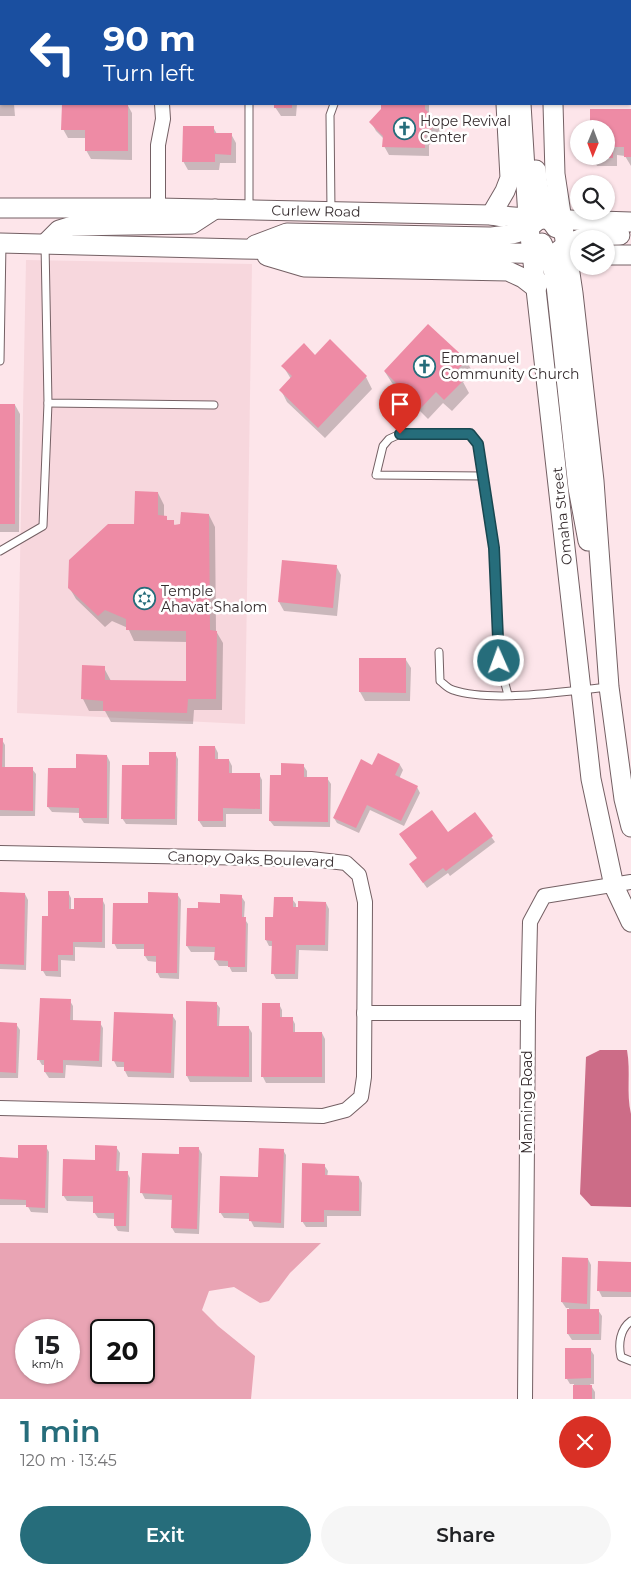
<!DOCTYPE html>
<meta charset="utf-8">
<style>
body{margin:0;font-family:Montserrat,sans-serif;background:#f6f6f6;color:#202124;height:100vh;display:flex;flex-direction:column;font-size:19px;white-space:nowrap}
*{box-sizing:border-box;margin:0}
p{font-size:16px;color:#757577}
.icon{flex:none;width:28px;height:28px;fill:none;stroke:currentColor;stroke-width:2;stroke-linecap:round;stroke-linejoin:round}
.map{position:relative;height:1399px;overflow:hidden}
.details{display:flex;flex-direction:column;background:#fff;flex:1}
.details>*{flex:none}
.banner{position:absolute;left:0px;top:0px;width:631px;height:105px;box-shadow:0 1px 4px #0004;background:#1a4fa0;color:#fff;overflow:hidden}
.needle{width:32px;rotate:181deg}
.tools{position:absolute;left:570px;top:120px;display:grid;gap:10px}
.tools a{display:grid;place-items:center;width:45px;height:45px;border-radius:50%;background:#fff;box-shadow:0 1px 4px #0004;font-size:25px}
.speed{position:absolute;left:15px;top:1319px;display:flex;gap:10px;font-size:25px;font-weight:700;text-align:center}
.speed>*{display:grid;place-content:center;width:65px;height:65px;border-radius:50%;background:#fff;box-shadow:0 1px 4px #0004;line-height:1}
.speed small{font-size:12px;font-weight:400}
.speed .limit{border:2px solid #111;border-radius:8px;background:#fff;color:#111}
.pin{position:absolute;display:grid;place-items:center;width:42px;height:42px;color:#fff;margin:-51px -21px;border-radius:50% 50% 50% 0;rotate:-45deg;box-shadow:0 0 5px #0007}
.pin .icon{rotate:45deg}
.me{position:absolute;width:55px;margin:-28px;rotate:358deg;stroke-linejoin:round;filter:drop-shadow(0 0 4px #0008)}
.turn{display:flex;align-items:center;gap:18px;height:105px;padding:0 20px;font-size:22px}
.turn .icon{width:65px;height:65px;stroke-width:2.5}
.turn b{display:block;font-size:35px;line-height:42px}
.round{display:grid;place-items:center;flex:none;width:52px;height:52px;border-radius:26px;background:#f6f6f6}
.summary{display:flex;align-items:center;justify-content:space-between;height:85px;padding:0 20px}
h1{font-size:30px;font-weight:600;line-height:38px;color:#266d7b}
.cta{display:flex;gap:10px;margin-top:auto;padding:10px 20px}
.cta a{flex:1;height:58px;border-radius:30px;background:#266d7b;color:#fff;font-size:20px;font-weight:600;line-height:58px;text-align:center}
.cta a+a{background:#f6f6f6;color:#202124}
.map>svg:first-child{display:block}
.built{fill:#f7d7dd}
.green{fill:#e9a4b4;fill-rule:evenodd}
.water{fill:#cc6c87}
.shadow{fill:#0003}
.building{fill:#ee8ba5}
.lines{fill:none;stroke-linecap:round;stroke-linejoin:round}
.lane-casing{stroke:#746064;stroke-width:9}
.street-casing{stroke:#746064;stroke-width:16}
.secondary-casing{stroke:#746064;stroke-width:21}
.lane{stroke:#fff;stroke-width:7}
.street{stroke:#fff;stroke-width:14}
.secondary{stroke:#fff;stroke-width:19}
.route-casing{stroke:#194750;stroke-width:12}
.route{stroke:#266d7b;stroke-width:9}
.labels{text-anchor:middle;stroke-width:5;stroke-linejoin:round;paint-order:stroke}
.poi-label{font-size:14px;fill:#362d2f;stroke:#fff;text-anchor:start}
.street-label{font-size:14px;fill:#362d2f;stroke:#fff}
</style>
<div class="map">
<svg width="631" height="1399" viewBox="0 0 631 1399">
<rect width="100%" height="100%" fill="#fde5ea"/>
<polygon class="built" points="26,260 252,264 245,724 17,713"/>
<path class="green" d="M0,1243H321L290,1273L269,1301L260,1303L234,1287L209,1291L202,1310L218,1326L255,1356L251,1399H0ZM26,1330H69V1372H26ZM101,1330H144V1372H101Z"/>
<path class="water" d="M600,1050H627C631,1073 626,1092 631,1114V1207L591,1206L580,1194L586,1057Z"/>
<g class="shadow">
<polygon points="64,0 128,0 128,1"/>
<polygon points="328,0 369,0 371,1 327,1"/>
<polygon points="590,0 631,0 631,46 630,1"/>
<rect x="0" y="31" width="1" height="37"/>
<polygon points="0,80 1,104 14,104 15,116 0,116"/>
<polygon points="63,104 127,104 132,113 132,160 91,159 86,150 86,138 68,138 63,129"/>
<polygon points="275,104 297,104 296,116 281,116 275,107"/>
<polygon points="382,104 429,104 429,115 437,123 442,132 429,145 429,156 389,155 384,146 384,139 376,131 371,122 382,109"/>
<polygon points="631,111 631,166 625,156 617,155 617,166 597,166 592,156 606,156"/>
<polygon points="213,127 217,134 231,134 236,143 236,163 220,163 219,170 188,170 183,161"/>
<polygon points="428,325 466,361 473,372 463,382 469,393 452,411 443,403 428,419 392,383 385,372"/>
<polygon points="315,356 366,377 372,389 325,438 287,402 281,390 291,379 283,366"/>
<polygon points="0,405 15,405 20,414 19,532 0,532"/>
<polygon points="158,493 164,505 164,517 168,521 173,522 175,526 209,515 215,527 216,631 223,643 222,710 194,710 193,724 111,722 105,711 89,711 83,699 104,668 111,681 187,682 187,642 134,641 128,628 112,621 105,627 76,599 69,587 135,525"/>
<polygon points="336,566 341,575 337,616 284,611 279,602"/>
<polygon points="406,660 411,668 410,701 365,701 360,692"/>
<polygon points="0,740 2,740 5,745 5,768 32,769 36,774 35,816 0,816"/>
<polygon points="215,747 218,753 218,760 229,760 232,766 232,774 259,774 262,780 262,814 226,814 226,827 203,827 199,821"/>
<polygon points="175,753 178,759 177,825 126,824 122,818 150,766"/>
<polygon points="107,756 110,762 109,824 84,823 80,817 80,813 52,812 48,807 77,769"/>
<polygon points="303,765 307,771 307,778 327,778 331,784 330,827 274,826 270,821 282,777"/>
<polygon points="400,765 403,770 399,779 417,787 420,793 404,826 370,810 359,833 337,823 334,818 373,766"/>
<polygon points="475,814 495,842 450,876 448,873 427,888 414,870 418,859 400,835 448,833"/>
<polygon points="68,892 71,898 71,910 75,910 102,899 105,905 105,948 75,947 75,961 61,960 61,977 46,976 43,971"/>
<polygon points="0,893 25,894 28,900 26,970 0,969"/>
<polygon points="177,894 181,900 179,979 160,978 157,972 157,962 148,961 145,956 145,949 117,949 114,943 149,905"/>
<polygon points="241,896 245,902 244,918 248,924 247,972 232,972 229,966 219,966 215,960 216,952 191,952 187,946 199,910"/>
<polygon points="292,899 296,904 296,908 326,903 329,909 328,951 299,950 298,979 276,979 273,973 273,946 269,946 266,940 275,919"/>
<polygon points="70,1001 73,1006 73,1021 100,1023 103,1028 102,1067 66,1065 65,1078 49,1078 45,1072 45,1065 42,1065 39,1060"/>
<polygon points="216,1003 220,1008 219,1027 249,1028 252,1033 252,1082 190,1082 187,1076"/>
<polygon points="279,1004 282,1010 282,1018 292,1018 295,1024 295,1033 322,1033 325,1039 325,1083 266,1083 263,1077"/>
<polygon points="115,1013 172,1015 176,1021 174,1078 128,1077 125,1071 125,1067 117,1067 114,1061"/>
<polygon points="0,1024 16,1024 20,1030 18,1078 0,1078"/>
<polygon points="46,1147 49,1152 48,1213 31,1212 27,1205 0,1205 0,1158 19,1159"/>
<polygon points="116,1147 120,1153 119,1172 127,1172 130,1178 129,1232 118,1231 115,1226 115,1219 98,1218 94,1212 95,1202 67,1201 63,1195 96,1161"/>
<polygon points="199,1149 202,1154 199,1234 175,1233 172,1228 173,1200 145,1199 142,1193 180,1156"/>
<polygon points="283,1150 286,1155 284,1228 254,1227 250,1219 224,1218 220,1212 259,1178"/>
<polygon points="324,1165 328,1171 327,1177 359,1177 362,1183 361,1216 327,1216 327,1227 306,1227 302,1221"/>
<polygon points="564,1258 588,1259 591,1265 590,1310 598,1310 602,1316 601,1340 572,1340 568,1334 569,1308 566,1308 562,1302"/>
<polygon points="599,1262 631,1263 631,1297 602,1297 599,1291"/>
<polygon points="590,1349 594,1355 594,1384 590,1384 595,1392 595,1399 574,1399 574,1384 570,1384 567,1379"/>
</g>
<g class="building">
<polygon points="62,104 128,104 128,151 85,151 85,130 61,130"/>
<rect x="274" y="104" width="18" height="4"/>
<polygon points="381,104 425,104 425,109 438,122 425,136 425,148 382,147 383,136 369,122 381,109"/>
<polygon points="590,109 631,109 631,157 624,157 624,147 613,147 613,158 606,158 606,129 590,129"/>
<polygon points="183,126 214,126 214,133 232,133 231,155 215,154 215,162 182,162"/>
<polygon points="428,324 467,360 455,372 464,380 444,400 436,392 421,408 384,371"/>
<polygon points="330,339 367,376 318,428 279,390 292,376 281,366 304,343 315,355"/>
<rect x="0" y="404" width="15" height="120"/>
<polygon points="135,491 158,492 158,515 167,516 167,520 174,520 174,525 180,524 181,512 209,514 210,630 217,631 216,699 188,699 187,713 103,711 103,701 81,699 82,665 105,666 105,680 186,681 186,631 126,630 126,619 105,610 98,616 68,588 69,560 108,524 134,524"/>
<polygon points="282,560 337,565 333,608 278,602"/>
<polygon points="359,658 406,658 406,693 359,692"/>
<polygon points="0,738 3,738 2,767 33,767 33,811 0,810"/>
<polygon points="199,746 215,746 215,759 229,759 229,773 260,773 260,809 223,808 223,821 198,821"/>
<polygon points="149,752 176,752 175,819 121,819 122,765 149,765"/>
<polygon points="378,753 400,764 395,775 418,786 401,821 367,805 356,828 333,818 361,759 372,765"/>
<polygon points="76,754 107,755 107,818 79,818 79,808 47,807 48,768 76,768"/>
<polygon points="281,763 304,764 304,777 328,777 328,822 269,821 270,775 281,775"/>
<polygon points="432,810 448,832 475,812 493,836 446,871 443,868 423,883 409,864 417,858 399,834"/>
<polygon points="48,891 69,891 69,909 74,909 74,898 103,898 102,942 73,942 73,955 58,955 58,971 41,971 42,916 48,916"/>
<polygon points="0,892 25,893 24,965 0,964"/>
<polygon points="148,892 178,893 177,973 156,973 156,956 144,956 144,944 112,944 113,903 148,903"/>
<polygon points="220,894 242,895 242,917 246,917 245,967 228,967 228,961 214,960 215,947 186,946 187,908 198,908 198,902 220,903"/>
<polygon points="274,897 293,897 293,907 298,907 298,901 326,902 325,945 296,945 295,974 271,974 272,941 265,940 265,917 273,917"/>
<polygon points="40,998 71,999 70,1020 101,1021 99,1061 63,1060 63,1073 44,1072 44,1060 37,1060"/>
<polygon points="186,1001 217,1002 217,1026 249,1026 249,1077 186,1076"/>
<polygon points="262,1003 280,1003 280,1017 293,1017 293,1032 322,1032 322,1077 261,1077"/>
<polygon points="114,1012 173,1014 171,1073 124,1071 124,1062 112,1061"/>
<polygon points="0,1022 17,1023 16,1073 0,1072"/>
<polygon points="18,1145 47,1145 45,1208 26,1207 26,1200 0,1199 0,1157 18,1158"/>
<polygon points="95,1145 117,1146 116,1171 128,1171 126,1226 114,1226 114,1213 93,1213 93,1196 62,1196 63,1159 95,1160"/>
<polygon points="179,1147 199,1147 197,1229 171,1228 172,1195 140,1193 142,1153 179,1154"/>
<polygon points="259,1148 284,1149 281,1223 249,1221 249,1213 219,1213 220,1176 258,1177"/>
<polygon points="302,1163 325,1164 325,1175 359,1176 359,1211 324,1210 324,1222 301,1222"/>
<polygon points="562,1257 588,1258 587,1304 561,1302"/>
<polygon points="598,1261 631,1262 631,1292 597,1291"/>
<rect x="567" y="1309" width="32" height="25"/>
<polygon points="565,1348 591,1348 591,1378 565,1379"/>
<rect x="573" y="1385" width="19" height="14"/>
</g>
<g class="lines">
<defs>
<g id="lane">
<polyline points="249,1 249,0"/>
<polyline points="249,209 249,104"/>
<polyline points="331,211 330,115 334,104"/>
<polyline points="45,244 48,403 214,405"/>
<polyline points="0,361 2,243"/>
<polyline points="483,476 478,444 470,434 400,434 389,439 383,446 376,475 483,476 494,548 499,661 508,695"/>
<polyline points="0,551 43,526 48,403"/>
<path d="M439,652L440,681C444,684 448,689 453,690C492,703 567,691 608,687"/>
<path d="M631,1321C620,1329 618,1344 621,1357L631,1361"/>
</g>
<g id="street">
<polyline points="159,0 159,1"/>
<polyline points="158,208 158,145 163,119 162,104"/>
<polyline points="0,853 311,859 346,863 359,875 365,902 364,1077 361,1097 346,1110 323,1116 0,1108"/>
<polyline points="364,1013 528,1013"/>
<polyline points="525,1399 528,1013 530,922 544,896 631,882"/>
</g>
<g id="secondary">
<polyline points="551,0 551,1"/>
<polyline points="516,1 516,0"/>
<polyline points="521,104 528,218 591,779 614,886 631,922"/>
<polyline points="553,104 555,174 573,293 594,481 609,687 624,799 631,827"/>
<path d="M536,170C538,191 542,211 556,228"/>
<polyline points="0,208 158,208 491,215 539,219 631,222"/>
<polyline points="502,217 491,215 505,191 510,178 506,104"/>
<polyline points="0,243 242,249 579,254"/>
<polyline points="542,243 550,261 555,276 578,488 588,541"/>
<polyline points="45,244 59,230 72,226 192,224 215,209"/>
<path d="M255,245L287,233L490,237C510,235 523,234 538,220"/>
<path d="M557,252C578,235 594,235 620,235"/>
<polyline points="606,255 631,255"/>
<polyline points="267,256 304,267 508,271 523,278 536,288 539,282"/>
</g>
</defs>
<use href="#lane" class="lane-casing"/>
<use href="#street" class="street-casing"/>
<use href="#secondary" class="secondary-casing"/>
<use href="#lane" class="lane"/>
<use href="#street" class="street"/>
<use href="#secondary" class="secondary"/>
</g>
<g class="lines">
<defs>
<polyline id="route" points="400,434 470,434 478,444 494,548 499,661"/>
</defs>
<use href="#route" class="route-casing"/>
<use href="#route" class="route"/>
</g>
<defs>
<symbol id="church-ring" viewBox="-11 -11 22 22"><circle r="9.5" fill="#fff" stroke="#266d7b" stroke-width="1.5"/><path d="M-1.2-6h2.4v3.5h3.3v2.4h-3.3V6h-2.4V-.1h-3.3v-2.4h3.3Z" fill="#266d7b"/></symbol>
<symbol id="synagogue-ring" viewBox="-11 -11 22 22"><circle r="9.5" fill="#fff" stroke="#266d7b" stroke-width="1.5"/><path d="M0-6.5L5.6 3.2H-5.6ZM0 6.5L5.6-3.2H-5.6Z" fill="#266d7b"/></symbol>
</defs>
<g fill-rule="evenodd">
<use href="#church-ring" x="392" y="116" width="25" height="25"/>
<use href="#church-ring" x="412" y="354" width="25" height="25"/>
<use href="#synagogue-ring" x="132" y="586" width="25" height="25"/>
</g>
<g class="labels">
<g class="poi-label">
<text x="420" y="126">Hope Revival<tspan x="420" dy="16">Center</tspan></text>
<text x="441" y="363">Emmanuel<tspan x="441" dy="16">Community Church</tspan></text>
<text x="161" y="596">Temple<tspan x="161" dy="16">Ahavat Shalom</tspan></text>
</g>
<g class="street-label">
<text transform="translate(316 211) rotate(1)" y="5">Curlew Road</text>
<text transform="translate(562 516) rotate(-96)" y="5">Omaha Street</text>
<text transform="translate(251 859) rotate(2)" y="5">Canopy Oaks Boulevard</text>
<text transform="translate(527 1102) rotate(-90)" y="5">Manning Road</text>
</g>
</g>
</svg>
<div class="tools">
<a><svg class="needle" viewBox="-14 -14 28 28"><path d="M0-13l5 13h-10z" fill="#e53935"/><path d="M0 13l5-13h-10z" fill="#757577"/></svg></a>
<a><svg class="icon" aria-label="search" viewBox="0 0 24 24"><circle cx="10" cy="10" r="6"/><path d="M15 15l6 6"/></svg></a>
<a><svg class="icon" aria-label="layers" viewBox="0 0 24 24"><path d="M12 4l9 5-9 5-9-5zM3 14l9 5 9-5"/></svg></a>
</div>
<div class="speed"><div>15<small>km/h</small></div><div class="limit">20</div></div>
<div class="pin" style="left:400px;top:434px;background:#d93025"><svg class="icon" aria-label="arrive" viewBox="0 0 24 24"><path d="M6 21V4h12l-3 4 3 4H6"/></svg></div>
<svg class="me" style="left:499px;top:661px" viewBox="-20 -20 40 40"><circle r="17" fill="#266d7b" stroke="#fff" stroke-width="3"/><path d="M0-11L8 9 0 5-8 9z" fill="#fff"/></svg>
<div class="banner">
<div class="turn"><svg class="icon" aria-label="left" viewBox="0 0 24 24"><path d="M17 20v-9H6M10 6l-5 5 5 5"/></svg><div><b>90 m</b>Turn left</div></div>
</div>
</div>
<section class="details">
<div class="summary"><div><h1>1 min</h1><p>120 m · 13:45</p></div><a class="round" style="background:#d93025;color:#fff"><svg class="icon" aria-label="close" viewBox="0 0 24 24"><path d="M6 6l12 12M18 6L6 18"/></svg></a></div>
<div class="cta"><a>Exit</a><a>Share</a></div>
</section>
